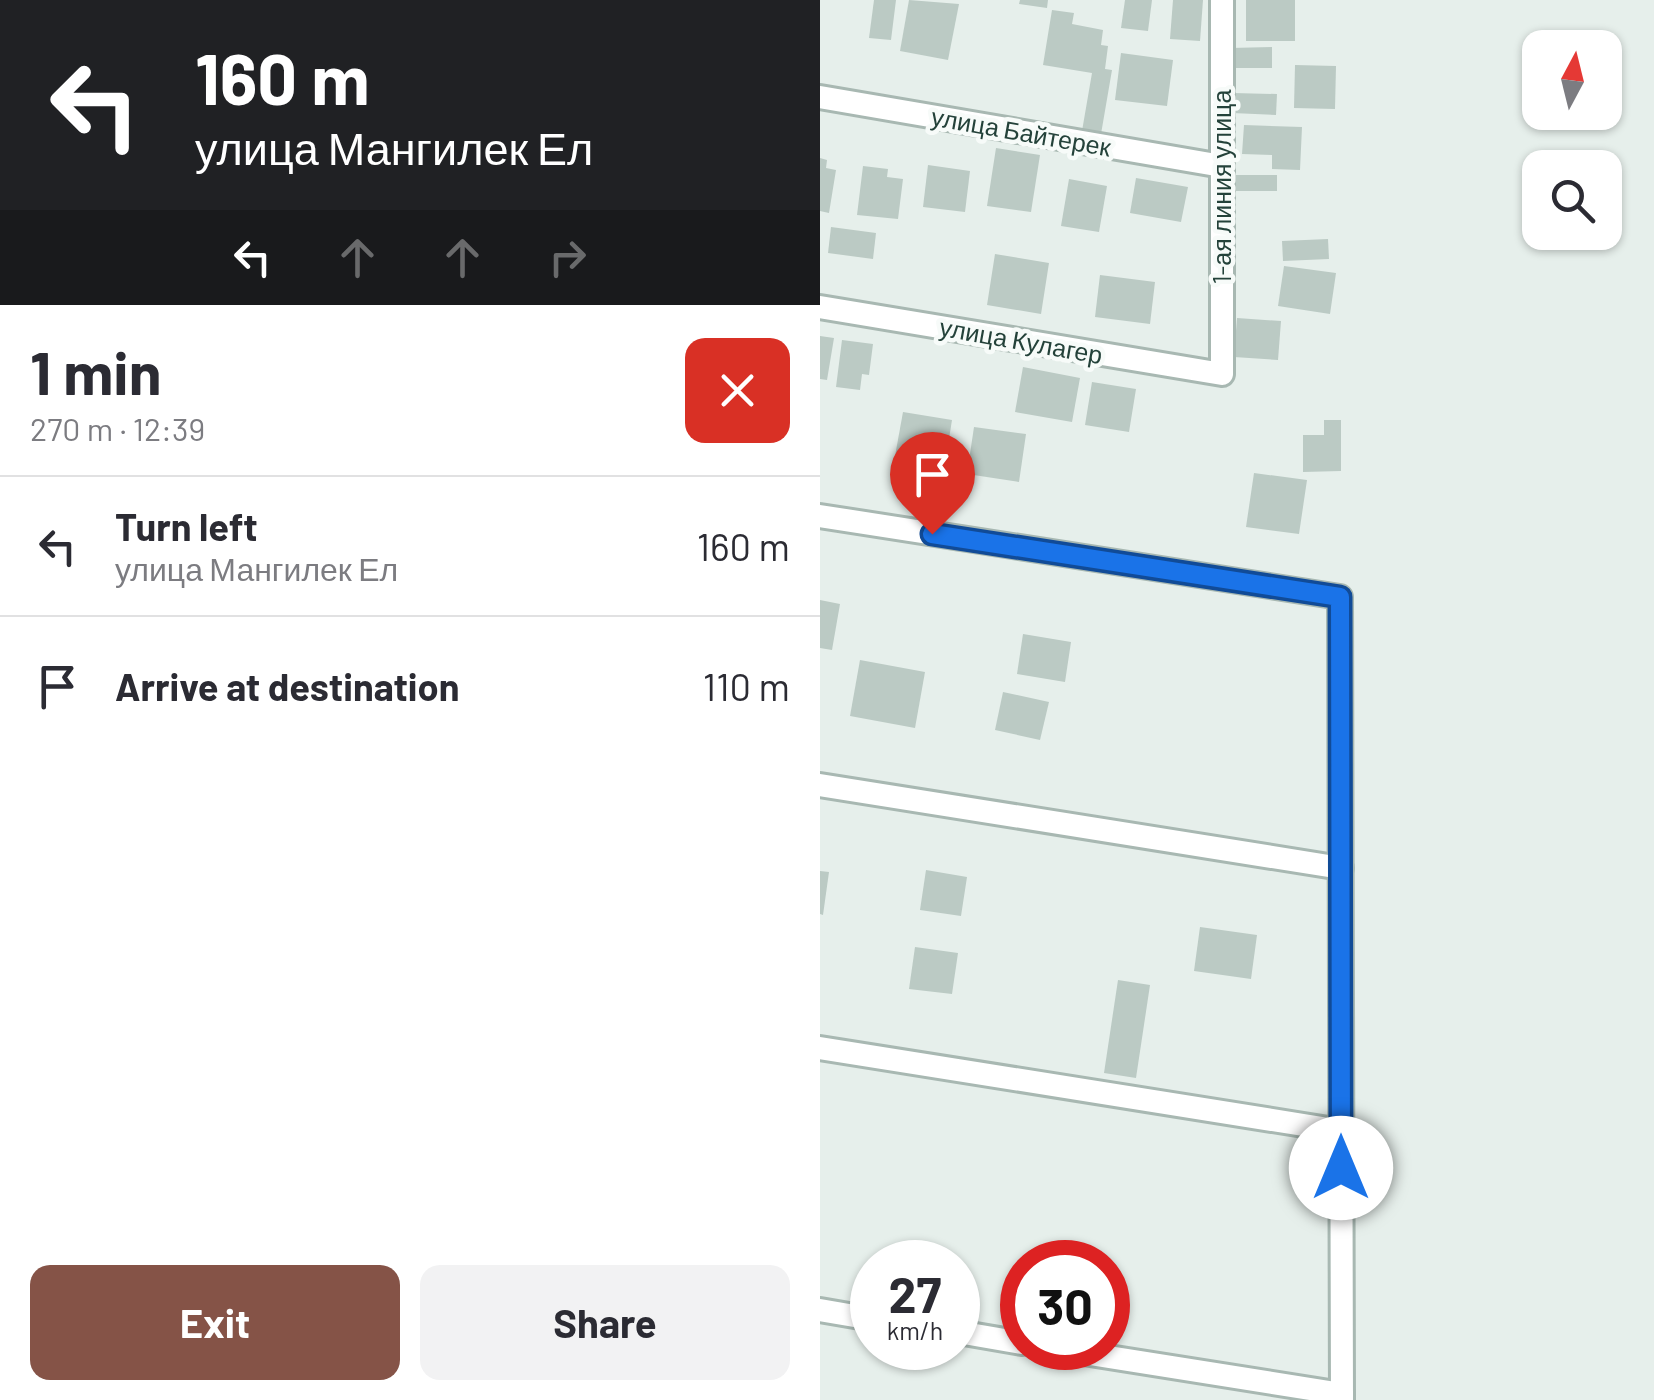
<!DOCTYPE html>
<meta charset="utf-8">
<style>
body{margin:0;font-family:Barlow,sans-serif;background:#f2f2f3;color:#2b2b33;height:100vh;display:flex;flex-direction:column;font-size:38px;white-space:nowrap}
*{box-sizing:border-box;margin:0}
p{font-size:32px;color:#7c7c81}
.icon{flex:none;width:55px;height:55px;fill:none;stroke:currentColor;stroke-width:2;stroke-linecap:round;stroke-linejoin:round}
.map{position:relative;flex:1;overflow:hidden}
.panel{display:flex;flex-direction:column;background:#fff;width:820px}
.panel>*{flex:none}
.top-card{background:#202124;color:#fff;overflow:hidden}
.needle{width:65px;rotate:7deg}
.tools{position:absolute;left:702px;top:30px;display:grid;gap:20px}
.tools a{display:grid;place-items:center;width:100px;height:100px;border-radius:20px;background:#fff;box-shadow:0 2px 8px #0004;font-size:50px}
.speed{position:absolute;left:30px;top:1240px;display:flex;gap:20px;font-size:50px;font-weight:700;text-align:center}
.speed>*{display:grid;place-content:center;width:130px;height:130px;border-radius:50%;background:#fff;box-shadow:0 2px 8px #0004;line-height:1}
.speed small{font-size:25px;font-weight:400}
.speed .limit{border:15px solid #d22;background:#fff;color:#111}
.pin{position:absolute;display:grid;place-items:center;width:85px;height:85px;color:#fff;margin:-102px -42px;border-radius:50% 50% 50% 0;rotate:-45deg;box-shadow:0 0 10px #0007}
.pin .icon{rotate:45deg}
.me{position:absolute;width:110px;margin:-55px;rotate:0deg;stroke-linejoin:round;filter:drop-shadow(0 0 8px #0008)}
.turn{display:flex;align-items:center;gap:35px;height:210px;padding:0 30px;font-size:45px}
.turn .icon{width:130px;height:130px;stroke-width:2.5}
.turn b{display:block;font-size:70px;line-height:85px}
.lanes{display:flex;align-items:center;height:95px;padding:0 30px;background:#0003;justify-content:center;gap:50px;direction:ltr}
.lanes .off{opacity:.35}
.round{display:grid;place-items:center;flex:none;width:105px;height:105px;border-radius:20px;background:#f2f2f3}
.summary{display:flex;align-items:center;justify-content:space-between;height:170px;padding:0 30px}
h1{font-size:60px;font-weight:700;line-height:75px}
.button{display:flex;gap:20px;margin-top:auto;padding:20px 30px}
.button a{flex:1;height:115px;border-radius:20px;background:#855347;color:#fff;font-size:40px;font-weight:700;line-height:115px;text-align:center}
.button a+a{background:#f2f2f3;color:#2b2b33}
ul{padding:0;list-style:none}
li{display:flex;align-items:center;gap:30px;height:140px;padding:0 30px;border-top:2px solid #e1e1e2}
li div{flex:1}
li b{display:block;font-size:38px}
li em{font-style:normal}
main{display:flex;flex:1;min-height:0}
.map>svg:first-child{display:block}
.building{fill:#bbcac4}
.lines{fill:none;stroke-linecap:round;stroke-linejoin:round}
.minor-casing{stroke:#a8b8b2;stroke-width:28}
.minor{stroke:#fff;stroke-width:22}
.route-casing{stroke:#114b97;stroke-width:25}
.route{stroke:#1a73e8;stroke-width:18}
.labels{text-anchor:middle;stroke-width:9;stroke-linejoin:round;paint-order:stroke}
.street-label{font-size:25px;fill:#24423a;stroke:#f7fbf9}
</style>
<main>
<section class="panel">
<div class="top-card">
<div class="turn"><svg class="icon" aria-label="left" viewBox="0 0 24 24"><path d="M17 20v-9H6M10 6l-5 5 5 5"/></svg><div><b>160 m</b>улица Мангилек Ел</div></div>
<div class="lanes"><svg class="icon" aria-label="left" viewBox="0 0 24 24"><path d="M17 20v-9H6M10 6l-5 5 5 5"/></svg><svg class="icon off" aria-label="ahead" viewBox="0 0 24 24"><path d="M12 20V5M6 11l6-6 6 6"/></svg><svg class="icon off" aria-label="ahead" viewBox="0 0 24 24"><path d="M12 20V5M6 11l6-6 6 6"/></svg><svg class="icon off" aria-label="right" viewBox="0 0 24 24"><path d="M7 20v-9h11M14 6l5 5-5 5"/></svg></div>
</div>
<div class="summary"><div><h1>1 min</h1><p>270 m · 12:39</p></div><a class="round" style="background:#d93025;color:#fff"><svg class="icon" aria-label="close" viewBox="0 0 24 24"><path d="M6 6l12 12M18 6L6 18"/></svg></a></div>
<ul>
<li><svg class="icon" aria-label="left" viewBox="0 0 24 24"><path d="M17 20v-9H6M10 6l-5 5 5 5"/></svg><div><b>Turn left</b><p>улица Мангилек Ел</p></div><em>160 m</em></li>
<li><svg class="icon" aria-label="arrive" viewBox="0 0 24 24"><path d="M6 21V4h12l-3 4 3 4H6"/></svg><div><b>Arrive at destination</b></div><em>110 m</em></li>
</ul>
<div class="button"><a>Exit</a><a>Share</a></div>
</section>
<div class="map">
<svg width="834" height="1400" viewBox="0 0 834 1400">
<rect width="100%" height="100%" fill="#e6efeb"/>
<g class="building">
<polygon points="54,0 76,0 71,40 49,38"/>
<polygon points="89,0 139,4 128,60 80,51"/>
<polygon points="200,0 228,0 227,8 199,4"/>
<polygon points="305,0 332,0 328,31 301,28"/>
<polygon points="353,0 383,0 380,41 350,39"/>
<rect x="426" y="0" width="49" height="41"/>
<polygon points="232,10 254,13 252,24 283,30 281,45 288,46 285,69 292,70 281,134 262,131 272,73 223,65"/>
<polygon points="452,47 452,68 410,68 410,48"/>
<polygon points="301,53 353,60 347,106 295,100"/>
<polygon points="475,65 516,66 515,109 474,108"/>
<polygon points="413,93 457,94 456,115 412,113"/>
<polygon points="424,125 482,127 480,170 452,169 452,155 422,154"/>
<polygon points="176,148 220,155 211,212 167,206"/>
<polygon points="0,158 7,160 6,168 16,170 9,213 0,211"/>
<polygon points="108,165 150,171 145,212 103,207"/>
<polygon points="43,166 68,169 67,177 83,179 78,219 37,215"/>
<rect x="410" y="175" width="47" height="16"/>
<polygon points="316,178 368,187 361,222 310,213"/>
<polygon points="249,179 287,186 279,232 241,226"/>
<polygon points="11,227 56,233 53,259 8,253"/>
<polygon points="508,239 509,259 463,261 462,241"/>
<polygon points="175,254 229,263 221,314 167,305"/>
<polygon points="464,266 516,273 510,314 458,306"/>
<polygon points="280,275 335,282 330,324 275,317"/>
<polygon points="417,318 461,321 458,360 414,357"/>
<polygon points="0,336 14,338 7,380 0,379"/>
<polygon points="22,340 53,344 49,375 42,374 40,390 16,387"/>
<polygon points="203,367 260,378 252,422 195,412"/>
<polygon points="272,382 316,389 309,432 265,425"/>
<polygon points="83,412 132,420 125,464 75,456"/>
<polygon points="504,420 521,420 521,471 483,472 483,435 504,435"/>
<polygon points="154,427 206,434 199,482 147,474"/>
<polygon points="434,473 487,480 479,534 426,527"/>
<polygon points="0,600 20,604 12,650 0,648"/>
<polygon points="203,634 251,642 245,682 197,674"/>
<polygon points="40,660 105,672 95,728 30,716"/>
<polygon points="183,692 229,702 220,740 175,730"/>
<polygon points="106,870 147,877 141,916 100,910"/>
<polygon points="0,871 9,872 3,915 0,914"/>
<polygon points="380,927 437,935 431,979 374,971"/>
<polygon points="95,947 138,953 132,994 89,989"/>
<polygon points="298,980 330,985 316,1078 284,1073"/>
</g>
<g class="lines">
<defs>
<g id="minor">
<polyline points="0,97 402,166"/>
<polyline points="0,307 402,374 402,0"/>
<polyline points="0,516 520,597 522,1400"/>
<polyline points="0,785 521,868"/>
<polyline points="0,1048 521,1131"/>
<polyline points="0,1310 52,1319"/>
<polyline points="138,1332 202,1343"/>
<polyline points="232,1348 522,1394"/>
</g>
</defs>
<use href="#minor" class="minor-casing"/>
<use href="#minor" class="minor"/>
</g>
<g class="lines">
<defs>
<polyline id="route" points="112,534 520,597 521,1168"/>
</defs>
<use href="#route" class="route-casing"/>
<use href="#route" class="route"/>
</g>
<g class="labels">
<g class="street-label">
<text transform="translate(201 132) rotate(10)" y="9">улица Байтерек</text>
<text transform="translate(402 187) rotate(-90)" y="9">1-ая линия улица</text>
<text transform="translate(201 341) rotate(10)" y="9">улица Кулагер</text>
</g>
</g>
</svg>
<div class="tools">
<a><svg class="needle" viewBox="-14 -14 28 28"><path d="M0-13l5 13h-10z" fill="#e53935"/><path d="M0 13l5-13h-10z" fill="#7c7c81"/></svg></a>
<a><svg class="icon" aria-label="search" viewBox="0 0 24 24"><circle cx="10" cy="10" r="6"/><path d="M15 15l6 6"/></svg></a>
</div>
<div class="speed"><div>27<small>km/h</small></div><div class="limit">30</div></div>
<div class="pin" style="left:112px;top:534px;background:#d93025"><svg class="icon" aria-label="arrive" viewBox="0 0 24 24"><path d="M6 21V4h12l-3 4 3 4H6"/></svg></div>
<svg class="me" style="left:521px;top:1168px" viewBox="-20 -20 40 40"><circle r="19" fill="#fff"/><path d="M0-13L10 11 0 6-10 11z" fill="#1a73e8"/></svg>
</div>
</main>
